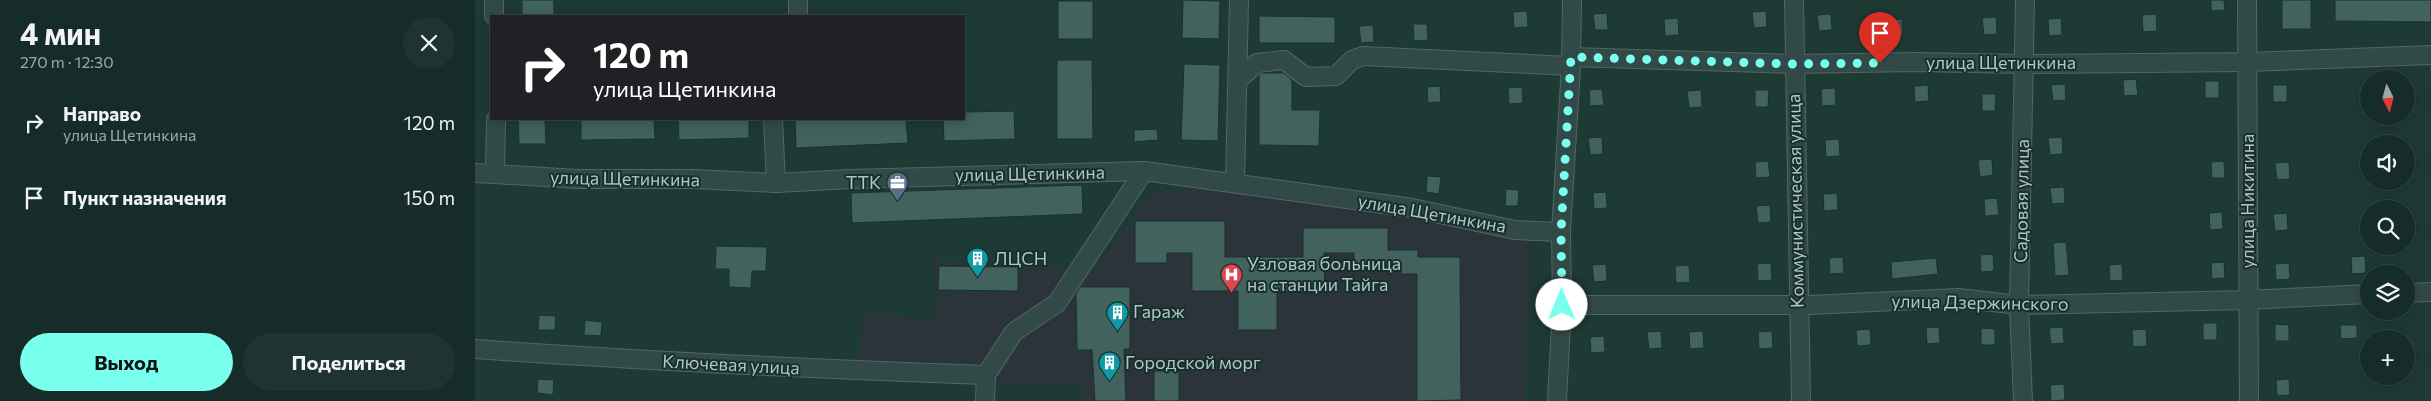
<!DOCTYPE html>
<html lang="ru">
<meta charset="utf-8">
<style>
body{margin:0;font-family:Commissioner,sans-serif;background:#1f3430;color:#f1f3f6;height:100vh;display:flex;flex-direction:column;font-size:19px;white-space:nowrap}
*{box-sizing:border-box;margin:0}
p{font-size:16px;color:#9ea7a8}
.icon{flex:none;width:28px;height:28px;fill:none;stroke:currentColor;stroke-width:2;stroke-linecap:round;stroke-linejoin:round}
.map{position:relative;flex:1;overflow:hidden}
.details{display:flex;flex-direction:column;background:#162c28;width:475px}
.details>*{flex:none}
.hud{position:absolute;left:15px;top:15px;width:475px;height:105px;border-radius:0px;box-shadow:0 2px 12px #0003,0 0 0 1px #354845;background:#202124;color:#fff;overflow:hidden}
.needle{width:32px;rotate:174deg}
.fabs{position:absolute;left:1885px;top:70px;display:grid;gap:10px}
.fabs a{display:grid;place-items:center;width:55px;height:55px;border-radius:50%;background:#162c28;box-shadow:0 2px 12px #0003,0 0 0 1px #354845;font-size:25px}
.pin{position:absolute;display:grid;place-items:center;width:42px;height:42px;color:#fff;margin:-51px -21px;border-radius:50% 50% 50% 0;rotate:-45deg;box-shadow:0 0 5px #0007}
.pin .icon{rotate:45deg}
.me{position:absolute;width:55px;margin:-28px;rotate:359deg;stroke-linejoin:round;filter:drop-shadow(0 0 4px #0008)}
.turn{display:flex;align-items:center;gap:18px;height:105px;padding:0 20px;font-size:22px}
.turn .icon{width:65px;height:65px;stroke-width:2.5}
.turn b{display:block;font-size:35px;line-height:42px}
.round{display:grid;place-items:center;flex:none;width:52px;height:52px;border-radius:26px;background:#1f3430}
.head{display:flex;align-items:center;justify-content:space-between;height:85px;padding:0 20px}
h1{font-size:30px;font-weight:700;line-height:38px}
.primary-button{display:flex;gap:10px;margin-top:auto;padding:10px 20px}
.primary-button a{flex:1;height:58px;border-radius:30px;background:#79ffee;color:#111;font-size:20px;font-weight:700;line-height:58px;text-align:center}
.primary-button a+a{background:#1f3430;color:#f1f3f6}
ul{padding:0;list-style:none}
li{display:flex;align-items:center;gap:15px;height:75px;padding:0 20px}
li div{flex:1}
li b{display:block;font-size:19px}
li em{font-style:normal}
main{display:flex;flex:1;min-height:0}
.map>svg:first-child{display:block}
.medical{fill:#2b343b}
.building{fill:#41625d;stroke:#1a312d}
.lines{fill:none;stroke-linecap:round;stroke-linejoin:round}
.minor-casing{stroke:#506865;stroke-width:20}
.minor{stroke:#324a47;stroke-width:18}
.route{stroke:#79ffee;stroke-width:9;stroke-dasharray:0 16.2}
.labels{text-anchor:middle;stroke-width:4;stroke-linejoin:round;paint-order:stroke}
.street-label{font-size:18px;fill:#acc7c4;stroke:#182f2b}
.poi-label{font-size:18px;fill:#acc7c4;stroke:#182f2b;text-anchor:start}
</style>
<main>
<section class="details">
<div class="head"><div><h1>4 мин</h1><p>270 m · 12:30</p></div><a class="round"><svg class="icon" aria-label="close" viewBox="0 0 24 24"><path d="M6 6l12 12M18 6L6 18"/></svg></a></div>
<ul>
<li><svg class="icon" aria-label="right" viewBox="0 0 24 24"><path d="M7 20v-9h11M14 6l5 5-5 5"/></svg><div><b>Направо</b><p>улица Щетинкина</p></div><em>120 m</em></li>
<li><svg class="icon" aria-label="arrive" viewBox="0 0 24 24"><path d="M6 21V4h12l-3 4 3 4H6"/></svg><div><b>Пункт назначения</b></div><em>150 m</em></li>
</ul>
<div class="primary-button"><a>Выход</a><a>Поделиться</a></div>
</section>
<div class="map">
<svg width="1956" height="401" viewBox="0 0 1956 401">
<rect width="100%" height="100%" fill="#1e3a35"/>
<polygon class="medical" points="761,184 897,202 1055,242 1049,401 606,401 604,384 501,385 382,380 388,312 461,320 458,261 546,261 618,274 676,193"/>
<g class="building">
<rect x="47" y="0" width="32" height="16"/>
<polygon points="708,0 745,1 744,39 707,38"/>
<polygon points="1736,0 1749,0 1750,10 1736,11"/>
<rect x="1807" y="0" width="29" height="29"/>
<polygon points="1860,0 1956,0 1956,22 1860,21"/>
<rect x="583" y="1" width="35" height="38"/>
<polygon points="1052,11 1053,27 1039,28 1038,12"/>
<polygon points="1291,11 1292,27 1279,28 1277,12"/>
<polygon points="1132,13 1133,30 1120,30 1118,14"/>
<polygon points="1356,14 1357,30 1344,31 1342,15"/>
<polygon points="1681,14 1682,31 1668,32 1667,15"/>
<polygon points="784,16 860,17 860,43 784,43"/>
<polygon points="1521,17 1522,34 1509,35 1507,18"/>
<polygon points="1203,18 1204,35 1190,36 1189,19"/>
<polygon points="1586,18 1587,35 1574,36 1573,19"/>
<polygon points="1427,19 1428,35 1414,36 1413,20"/>
<polygon points="938,24 952,24 953,40 939,41"/>
<polygon points="898,25 899,42 886,43 884,26"/>
<polygon points="582,60 617,60 618,139 582,139"/>
<polygon points="709,64 745,65 743,141 706,140"/>
<polygon points="786,73 809,73 817,80 817,110 845,110 844,146 784,145 784,75"/>
<polygon points="1661,79 1663,95 1649,96 1648,80"/>
<rect x="1730" y="81" width="14" height="17"/>
<polygon points="1590,84 1591,100 1578,101 1576,85"/>
<polygon points="1453,85 1454,101 1440,102 1439,86"/>
<rect x="1798" y="85" width="14" height="17"/>
<polygon points="965,86 966,102 953,103 952,87"/>
<polygon points="1047,87 1048,103 1034,104 1033,88"/>
<polygon points="1360,88 1361,105 1347,106 1346,89"/>
<polygon points="1127,89 1129,105 1115,106 1114,90"/>
<polygon points="1226,90 1227,107 1214,108 1212,91"/>
<polygon points="1280,90 1294,90 1293,107 1280,107"/>
<polygon points="1507,94 1521,94 1520,111 1507,111"/>
<polygon points="539,111 540,139 469,141 468,119 489,119 489,112"/>
<polygon points="43,119 70,119 71,144 44,144"/>
<polygon points="106,119 179,119 180,139 106,140"/>
<polygon points="203,119 274,119 274,138 204,140"/>
<polygon points="320,119 431,119 433,143 321,148"/>
<polygon points="682,129 683,140 659,142 659,130"/>
<polygon points="1127,137 1128,154 1115,155 1113,138"/>
<polygon points="1587,137 1588,154 1575,155 1573,138"/>
<polygon points="1364,139 1365,156 1351,157 1350,140"/>
<polygon points="1517,159 1518,175 1505,177 1503,160"/>
<polygon points="1293,161 1295,177 1281,178 1280,162"/>
<polygon points="1749,161 1750,178 1737,178 1736,162"/>
<polygon points="1814,162 1815,179 1802,180 1800,163"/>
<polygon points="952,176 966,177 964,194 951,192"/>
<polygon points="607,185 608,214 377,223 376,193"/>
<polygon points="1589,187 1590,203 1577,204 1575,188"/>
<polygon points="1031,189 1044,190 1043,206 1030,206"/>
<polygon points="1131,192 1132,208 1119,209 1118,193"/>
<polygon points="1362,193 1363,210 1349,211 1348,194"/>
<polygon points="1522,198 1524,215 1510,216 1509,199"/>
<polygon points="1295,205 1296,222 1283,223 1281,206"/>
<polygon points="1747,212 1748,229 1735,230 1734,213"/>
<polygon points="1812,213 1813,230 1800,231 1798,214"/>
<polygon points="660,221 750,221 750,257 828,257 828,228 913,228 913,250 943,250 943,257 985,257 986,400 942,401 942,274 926,274 926,264 879,264 879,253 849,253 850,292 802,292 802,330 763,330 763,291 717,291 717,253 692,253 692,263 660,263"/>
<polygon points="1591,242 1594,275 1580,276 1578,243"/>
<polygon points="241,246 292,247 291,271 277,271 276,288 254,287 254,269 240,269"/>
<polygon points="1518,254 1519,271 1506,272 1505,255"/>
<polygon points="1890,256 1891,273 1877,274 1876,257"/>
<polygon points="1368,257 1369,273 1355,274 1354,258"/>
<polygon points="1461,258 1463,274 1417,279 1416,262"/>
<polygon points="1749,262 1750,278 1737,279 1736,263"/>
<polygon points="1296,263 1297,280 1283,281 1282,264"/>
<polygon points="1814,263 1815,279 1801,280 1800,264"/>
<polygon points="1131,264 1132,281 1119,282 1117,265"/>
<polygon points="1647,264 1648,280 1635,281 1634,265"/>
<polygon points="1214,265 1215,282 1201,283 1200,266"/>
<polygon points="464,266 543,267 543,291 463,290"/>
<polygon points="605,287 655,287 655,349 649,349 651,401 620,401 617,350 602,350 601,294"/>
<polygon points="64,315 81,316 80,330 63,330"/>
<polygon points="110,320 127,322 126,336 109,335"/>
<rect x="1728" y="323" width="14" height="17"/>
<polygon points="1800,324 1814,325 1814,341 1800,341"/>
<polygon points="1865,325 1882,325 1882,338 1866,339"/>
<polygon points="1464,327 1465,343 1452,344 1451,328"/>
<polygon points="1588,327 1589,343 1576,344 1574,328"/>
<polygon points="1506,328 1520,329 1520,345 1506,345"/>
<polygon points="1395,329 1396,345 1382,346 1381,330"/>
<polygon points="1671,329 1672,346 1658,347 1657,330"/>
<polygon points="1186,331 1187,348 1174,349 1172,332"/>
<polygon points="1228,331 1229,348 1215,349 1214,332"/>
<polygon points="1297,331 1298,348 1284,349 1283,332"/>
<polygon points="1129,336 1130,352 1116,353 1115,337"/>
<rect x="679" y="371" width="25" height="30"/>
<polygon points="63,379 79,380 78,395 62,393"/>
<polygon points="1814,379 1815,395 1802,396 1801,380"/>
<polygon points="1589,384 1590,400 1576,401 1575,385"/>
</g>
<g class="lines">
<defs>
<g id="minor">
<polyline points="19,0 19,16"/>
<polyline points="323,0 323,16"/>
<polyline points="1319,0 1326,401"/>
<polyline points="1772,0 1774,401"/>
<polyline points="1096,57 1318,64 1440,62 1550,64 1773,62 1956,55"/>
<polyline points="763,80 782,63 809,60 831,77 861,76 877,60 888,56 1096,66"/>
<polyline points="298,119 301,183"/>
<polyline points="0,173 20,174 21,119"/>
<polyline points="20,174 102,179 220,179 301,183 375,179 669,171 937,208 1040,230 1086,232"/>
<polyline points="760,183 764,0"/>
<polyline points="1931,293 1956,292"/>
<polyline points="1087,305 1335,305 1483,298 1544,305 1772,300 1894,294"/>
<path d="M0,349C170,361 341,369 511,375"/>
<polyline points="510,401 511,375 539,332 582,303 669,171"/>
<polyline points="1082,401 1087,305 1086,232 1096,66 1097,0"/>
<polyline points="1548,401 1544,305 1550,0"/>
</g>
</defs>
<use href="#minor" class="minor-casing"/>
<use href="#minor" class="minor"/>
</g>
<g class="lines">
<polyline class="route" points="1087,305 1086,232 1096,57 1318,64 1405,63"/>
</g>
<defs>
<symbol id="office-pin" viewBox="-11 -11 22 30"><path d="M0 17L-7.5 6A9.5 9.5 0 1 1 7.5 6Z" fill="#5c6f8a" stroke="#182f2b"/><path d="M-6-3h4V-5.5h4V-3h4V5H-6ZM-1-4.5V-3h2v-1.5ZM-6 0V1H6V0Z" fill="#fff"/></symbol>
<symbol id="building-pin" viewBox="-11 -11 22 30"><path d="M0 17L-7.5 6A9.5 9.5 0 1 1 7.5 6Z" fill="#0f9aa8" stroke="#182f2b"/><path d="M-4-6H4V6H1V3H-1V6H-4ZM-2.5-4.3h1.7v1.8h-1.7ZM.8-4.3h1.7v1.8H.8ZM-2.5-1h1.7V.8h-1.7ZM.8-1h1.7V.8H.8Z" fill="#fff"/></symbol>
<symbol id="hospital-pin" viewBox="-11 -11 22 30"><path d="M0 17L-7.5 6A9.5 9.5 0 1 1 7.5 6Z" fill="#e0444e" stroke="#182f2b"/><path d="M-5-5h3v3.5h4V-5h3V5h-3V1.5h-4V5h-3Z" fill="#fff"/></symbol>
</defs>
<g fill-rule="evenodd">
<use href="#office-pin" x="410" y="170" width="25" height="34"/>
<use href="#building-pin" x="490" y="246" width="25" height="34"/>
<use href="#hospital-pin" x="744" y="262" width="25" height="34"/>
<use href="#building-pin" x="630" y="300" width="25" height="34"/>
<use href="#building-pin" x="622" y="350" width="25" height="34"/>
</g>
<g class="labels">
<g class="street-label">
<text x="1526" y="69">улица Щетинкина</text>
<text transform="translate(555 174) rotate(-1)" y="6">улица Щетинкина</text>
<text transform="translate(150 179) rotate(1)" y="6">улица Щетинкина</text>
<text transform="translate(1321 201) rotate(-91)" y="6">Коммунистическая улица</text>
<text transform="translate(1547 201) rotate(-89)" y="6">Садовая улица</text>
<text transform="translate(1773 201) rotate(-90)" y="6">улица Никитина</text>
<text transform="translate(957 214) rotate(10)" y="6">улица Щетинкина</text>
<text transform="translate(1505 303) rotate(1)" y="6">улица Дзержинского</text>
<text transform="translate(256 365) rotate(3)" y="6">Ключевая улица</text>
</g>
<g class="poi-label">
<text x="406" y="189" text-anchor="end">ТТК</text>
<text x="519" y="265">ЛЦСН</text>
<text x="772" y="270">Узловая больница<tspan x="772" dy="21">на станции Тайга</tspan></text>
<text x="658" y="318">Гараж</text>
<text x="650" y="369">Городской морг</text>
</g>
</g>
</svg>
<div class="fabs">
<a><svg class="needle" viewBox="-14 -14 28 28"><path d="M0-13l5 13h-10z" fill="#e53935"/><path d="M0 13l5-13h-10z" fill="#9ea7a8"/></svg></a>
<a><svg class="icon" aria-label="sound" viewBox="0 0 24 24"><path d="M4 9h4l5-4v14l-5-4H4zM17 9q2 3 0 6"/></svg></a>
<a><svg class="icon" aria-label="search" viewBox="0 0 24 24"><circle cx="10" cy="10" r="6"/><path d="M15 15l6 6"/></svg></a>
<a><svg class="icon" aria-label="layers" viewBox="0 0 24 24"><path d="M12 4l9 5-9 5-9-5zM3 14l9 5 9-5"/></svg></a>
<a>+</a>
</div>
<div class="pin" style="left:1405px;top:63px;background:#d93025"><svg class="icon" aria-label="arrive" viewBox="0 0 24 24"><path d="M6 21V4h12l-3 4 3 4H6"/></svg></div>
<svg class="me" style="left:1087px;top:305px" viewBox="-20 -20 40 40"><circle r="19" fill="#fff"/><path d="M0-13L10 11 0 6-10 11z" fill="#79ffee"/></svg>
<div class="hud">
<div class="turn"><svg class="icon" aria-label="right" viewBox="0 0 24 24"><path d="M7 20v-9h11M14 6l5 5-5 5"/></svg><div><b>120 m</b>улица Щетинкина</div></div>
</div>
</div>
</main>
